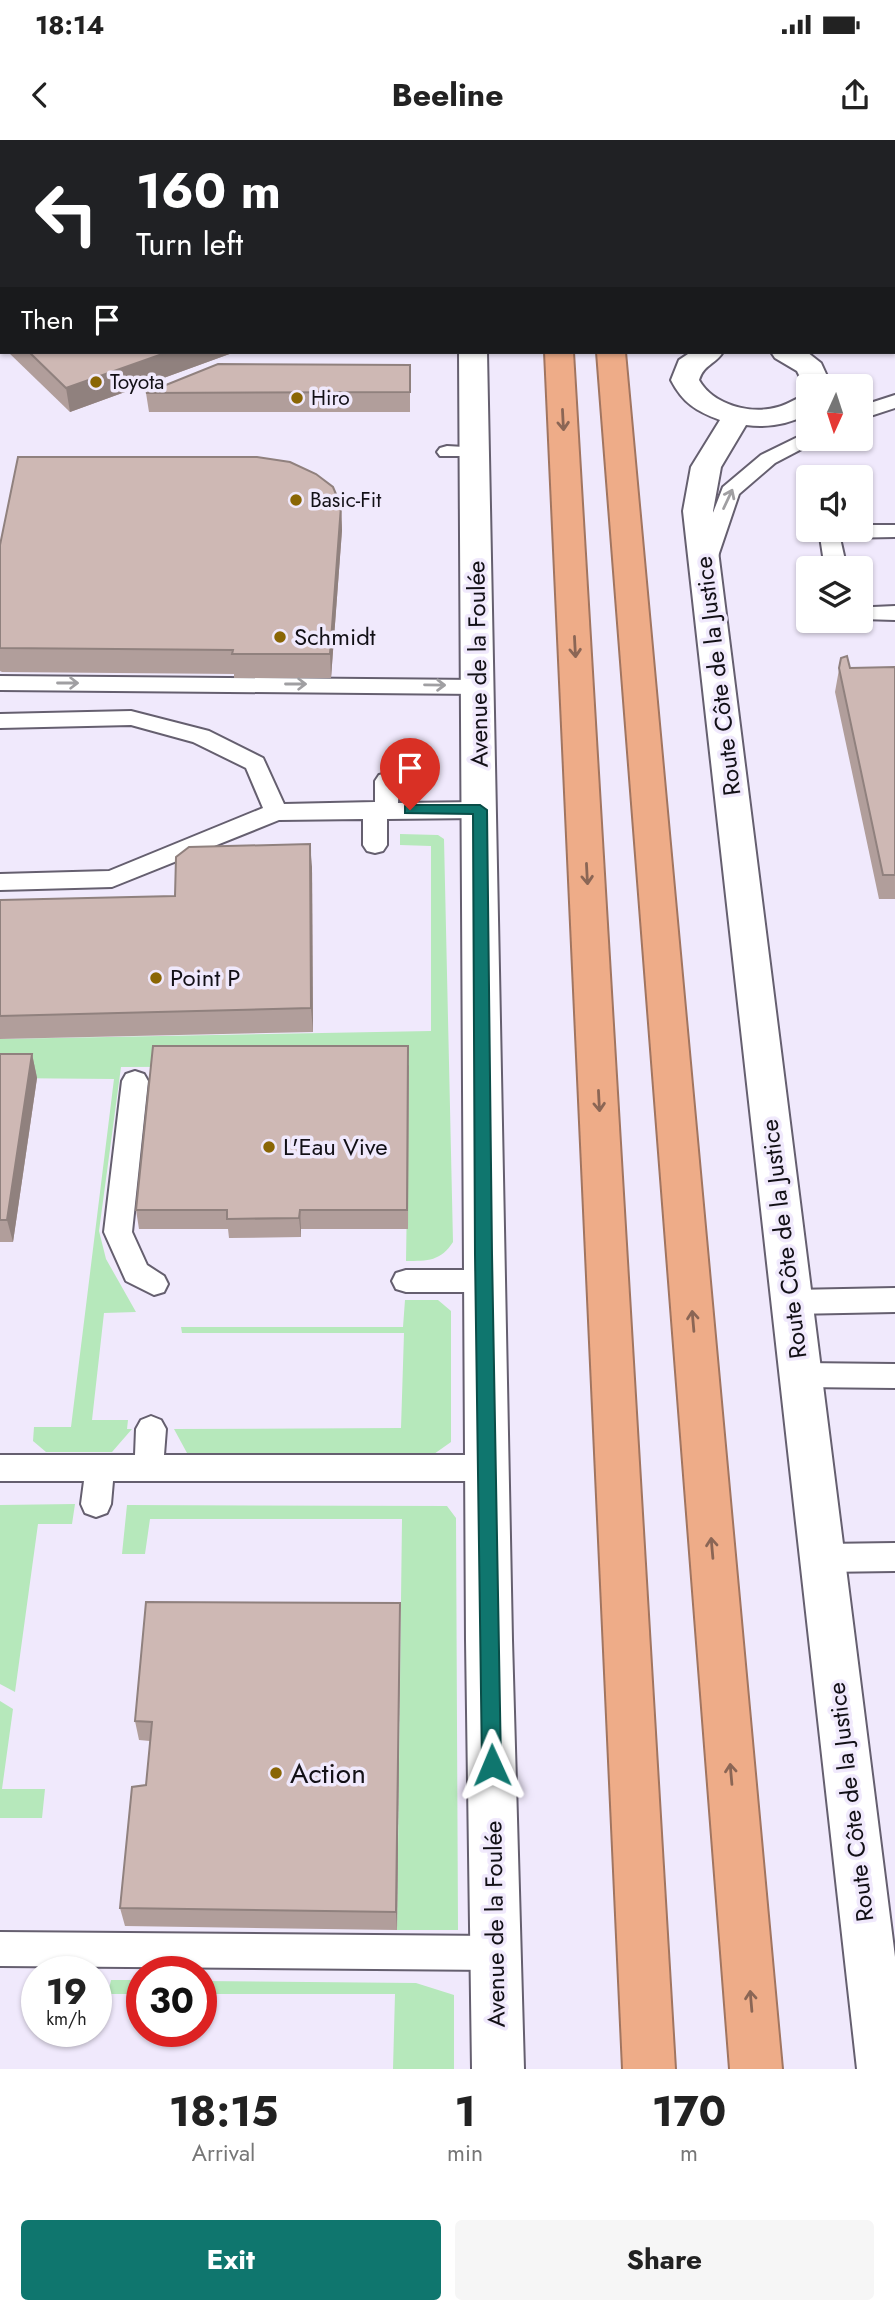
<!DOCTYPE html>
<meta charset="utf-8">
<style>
body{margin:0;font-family:Jost,sans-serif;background:#f6f6f6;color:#222;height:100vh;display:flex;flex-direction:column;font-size:26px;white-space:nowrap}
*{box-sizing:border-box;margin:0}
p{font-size:23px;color:#767676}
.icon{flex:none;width:38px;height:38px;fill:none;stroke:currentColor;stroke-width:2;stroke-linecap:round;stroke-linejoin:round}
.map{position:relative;height:1929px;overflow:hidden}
.side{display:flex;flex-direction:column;background:#fff;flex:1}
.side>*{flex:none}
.guide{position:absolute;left:0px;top:0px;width:896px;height:214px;box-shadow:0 2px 5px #0004;background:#202124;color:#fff;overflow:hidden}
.needle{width:46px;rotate:183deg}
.fabs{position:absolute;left:796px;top:234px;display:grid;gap:14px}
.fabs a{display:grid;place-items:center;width:77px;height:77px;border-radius:7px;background:#fff;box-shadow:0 2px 5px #0004;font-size:35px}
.speed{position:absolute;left:21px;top:1816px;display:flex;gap:14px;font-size:35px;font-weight:700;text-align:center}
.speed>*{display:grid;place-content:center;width:91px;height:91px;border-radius:50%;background:#fff;box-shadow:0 2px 5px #0004;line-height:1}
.speed small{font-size:18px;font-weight:400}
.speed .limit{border:10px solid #d22;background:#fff;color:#111}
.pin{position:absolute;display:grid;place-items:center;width:60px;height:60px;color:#fff;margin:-72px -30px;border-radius:50% 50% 50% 0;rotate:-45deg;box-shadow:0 0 7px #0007}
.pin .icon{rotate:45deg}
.me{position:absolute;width:77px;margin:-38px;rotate:359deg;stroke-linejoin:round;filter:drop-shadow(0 0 5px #0008)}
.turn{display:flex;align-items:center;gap:24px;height:147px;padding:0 21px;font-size:32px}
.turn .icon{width:91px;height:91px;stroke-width:2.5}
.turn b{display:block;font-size:49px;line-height:60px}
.then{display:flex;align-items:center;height:66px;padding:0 21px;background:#0003;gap:14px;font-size:26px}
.eta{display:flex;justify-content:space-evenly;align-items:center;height:119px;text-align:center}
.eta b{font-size:42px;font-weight:700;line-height:49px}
.button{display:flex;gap:14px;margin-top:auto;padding:14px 21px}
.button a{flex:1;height:80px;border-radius:7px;background:#0f766e;color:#fff;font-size:28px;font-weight:700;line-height:80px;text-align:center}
.button a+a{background:#f6f6f6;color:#222}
.status{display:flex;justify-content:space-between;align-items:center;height:49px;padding:0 35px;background:#fff;direction:ltr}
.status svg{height:19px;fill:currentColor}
header{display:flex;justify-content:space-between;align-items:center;height:91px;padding:0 21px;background:#fff;font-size:32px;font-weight:700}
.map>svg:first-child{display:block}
.green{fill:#b6e8bb}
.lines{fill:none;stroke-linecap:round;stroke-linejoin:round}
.lane-casing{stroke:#655f6f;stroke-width:4}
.street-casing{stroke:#655f6f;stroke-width:4}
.secondary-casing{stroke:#655f6f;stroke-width:4}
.highway-casing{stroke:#a17560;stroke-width:4}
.lane{fill:#fff;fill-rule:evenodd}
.street{fill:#fff;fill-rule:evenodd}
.secondary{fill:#fff;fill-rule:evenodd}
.highway{fill:#eeac88;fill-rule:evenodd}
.wall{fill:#b19e9b}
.shaded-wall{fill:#90817e}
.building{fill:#ceb8b4;stroke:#90817e;stroke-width:2}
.oneway{stroke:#8b6655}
.oneway2{stroke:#a09fa2}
.route{fill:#0f766e;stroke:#0a4d48;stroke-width:2}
.poi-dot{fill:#8a6605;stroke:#f0e9fc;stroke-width:2.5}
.labels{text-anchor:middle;stroke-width:7;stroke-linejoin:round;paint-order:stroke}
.far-poi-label{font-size:21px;fill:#121016;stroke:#f0e9fc;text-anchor:start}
.poi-label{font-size:24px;fill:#121016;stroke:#f0e9fc;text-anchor:start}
.street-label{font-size:24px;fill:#121016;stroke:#f0e9fc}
.near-poi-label{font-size:28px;fill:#121016;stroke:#f0e9fc;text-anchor:start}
</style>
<div class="status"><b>18:14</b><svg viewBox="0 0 49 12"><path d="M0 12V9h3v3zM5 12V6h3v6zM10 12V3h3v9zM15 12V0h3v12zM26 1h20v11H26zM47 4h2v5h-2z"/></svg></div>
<header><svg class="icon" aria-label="back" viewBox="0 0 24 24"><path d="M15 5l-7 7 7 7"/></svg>Beeline<svg class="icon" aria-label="share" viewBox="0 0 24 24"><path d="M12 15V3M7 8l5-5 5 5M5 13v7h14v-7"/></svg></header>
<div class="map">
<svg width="895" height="1929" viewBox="0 0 895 1929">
<rect width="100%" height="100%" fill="#f0e9fc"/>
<g class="green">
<path d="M400,694L438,695L444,699L453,1102C441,1121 428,1121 406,1121L409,926L121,927L99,1091L106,1119L136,1172L104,1173L92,1280H128L127,1289H132L112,1312H46L33,1301L34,1287H71L114,939L0,938V899L431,891V706L400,705Z"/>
<polygon points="405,1160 438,1160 451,1171 451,1302 434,1314 187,1313 174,1289 401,1288 404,1193 182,1193 181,1187 403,1187"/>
<polygon points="75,1364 72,1384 38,1384 15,1552 0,1544 0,1365"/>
<polygon points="127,1365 447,1366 456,1378 458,1790 397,1790 402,1379 150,1379 145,1414 122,1414"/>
<polygon points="0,1561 13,1569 2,1649 45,1649 42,1678 0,1678"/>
<polygon points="111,1840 142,1840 142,1854 108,1854"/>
<polygon points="201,1841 416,1843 454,1855 454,1929 393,1929 395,1854 201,1854"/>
</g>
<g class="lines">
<defs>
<g id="lane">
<polygon points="73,0 91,0 92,2 75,2"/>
<polygon points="895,255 895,268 861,279 861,266"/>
<polygon points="808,292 808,299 817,299 815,302 775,323 739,354 716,422 712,427 698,427 694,422 723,347 761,315"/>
<polygon points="447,306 482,308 485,312 482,316 440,316 437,312 440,308"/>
<polygon points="861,385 895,385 895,397 840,398 847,429 825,429 819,390 861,390"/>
<polygon points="861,462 873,467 895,466 895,480 861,479"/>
<polygon points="0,536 479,540 487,542 490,547 487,552 479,554 0,550"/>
<polygon points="131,571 209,591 263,618 284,664 375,662 375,641 379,635 387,633 395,635 399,641 398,663 480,662 488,664 492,670 488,676 480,678 387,679 387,705 383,711 375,713 367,711 363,705 363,679 279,680 112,747 0,750 0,734 109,731 263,668 246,628 193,602 131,585 0,588 0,574"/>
<polygon points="135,931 144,934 148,941 132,1092 147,1125 164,1136 168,1144 164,1152 154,1155 126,1141 104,1092 122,941 126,934"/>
<polygon points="406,1130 484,1130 494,1133 498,1141 494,1149 484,1152 406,1152 396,1149 392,1141 396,1133"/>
<polygon points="895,1148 895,1172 792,1174 782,1170 778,1162 782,1154 792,1150"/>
<polygon points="801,1223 895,1224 895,1248 801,1247 791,1244 787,1235 791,1226"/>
<polygon points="151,1276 161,1280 166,1289 164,1315 486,1315 497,1319 501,1328 497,1337 486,1341 113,1341 111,1364 107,1373 96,1377 85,1373 81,1364 84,1341 0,1341 0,1315 135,1315 136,1289 141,1280"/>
<polygon points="895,1403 895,1431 823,1432 812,1428 808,1418 812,1408 823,1404"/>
<polygon points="0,1792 495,1796 507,1801 512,1813 507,1825 495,1830 0,1826"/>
</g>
<g id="street">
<rect x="458" y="0" width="24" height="2"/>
<polygon points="0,140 2,140 0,157"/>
<rect x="894" y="168" width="1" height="16"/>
<polygon points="459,212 487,212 512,1500 524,1929 472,1929 466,1500"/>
</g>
<g id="secondary">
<rect x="641" y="0" width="24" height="2"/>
<path d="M691,212H723C715,225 704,224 699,240C713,265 751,275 778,267C789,264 797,257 808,255V274C789,284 768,288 746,285L721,327L713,371L895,1817V1929H857L683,371L691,327L720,280C696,271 683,263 671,240L679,220Z"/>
<polygon points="771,212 807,212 821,223 832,247 808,247 808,253 797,231 775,218"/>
</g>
<g id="highway">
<polygon points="536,0 560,0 561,2 536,2"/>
<rect x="581" y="0" width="24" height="2"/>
<polygon points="545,212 573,212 675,1929 623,1929"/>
<polygon points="597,212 625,212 782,1929 730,1929"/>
</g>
</defs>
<use href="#lane" class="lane-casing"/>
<use href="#street" class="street-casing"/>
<use href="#secondary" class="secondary-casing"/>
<use href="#highway" class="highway-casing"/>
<use href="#lane" class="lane"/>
<use href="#street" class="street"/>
<use href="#secondary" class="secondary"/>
<use href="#highway" class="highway"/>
</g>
<g class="wall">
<rect x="705" y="0" width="15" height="2"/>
<polygon points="8,212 235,212 70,272"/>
<polygon points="410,225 410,272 149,272 146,253"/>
<polygon points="341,366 342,390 331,538 234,538 234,534 2,532 0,531 0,405"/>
<polygon points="841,518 850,528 895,527 895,759 879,759 835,552"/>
<polygon points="312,727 313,892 0,899 0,760 175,756"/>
<polygon points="0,914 32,914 37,938 13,1102 0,1102"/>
<polygon points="409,925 408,1089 301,1089 301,1097 229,1098 228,1089 139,1089 136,1070"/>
<polygon points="400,1483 397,1790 125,1786 120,1768 146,1645 150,1601 139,1600 135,1581"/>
</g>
<g class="shaded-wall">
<polygon points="2,70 2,90 0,91 0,71"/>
<polygon points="168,212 235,212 70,272 66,248"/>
<polygon points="341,366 342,390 331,538 330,514"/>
<polygon points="310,704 312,727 313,892 311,868"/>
<polygon points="32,914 37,938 13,1102 7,1080"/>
<polygon points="300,1070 301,1089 301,1097 299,1078"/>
<polygon points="400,1463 400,1483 397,1790 396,1772"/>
</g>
<g class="building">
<polygon points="0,0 27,0 29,2 2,2 2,70 0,71"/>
<rect x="342" y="0" width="75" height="2"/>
<polygon points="810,0 854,0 855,2 811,2"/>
<polygon points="29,212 168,212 66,248"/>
<polygon points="218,224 410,225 410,252 146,253"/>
<polygon points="18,317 257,317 290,322 316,334 333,347 341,366 330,514 232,514 233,510 0,508 0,405"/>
<polygon points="847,516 850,528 895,527 895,735 883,735 839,528 841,518"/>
<polygon points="310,704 311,868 0,876 0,760 175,756 176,717 189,707"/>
<polygon points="153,906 408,906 407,1070 300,1070 299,1078 227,1079 227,1070 136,1070"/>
<polygon points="0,914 32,914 7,1080 0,1080"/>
<polygon points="146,1462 400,1463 396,1772 120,1768 132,1647 146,1645 152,1582 135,1581"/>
</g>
<defs><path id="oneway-shaft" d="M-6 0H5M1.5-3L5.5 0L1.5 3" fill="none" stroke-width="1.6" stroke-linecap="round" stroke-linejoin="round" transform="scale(1.75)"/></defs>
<g class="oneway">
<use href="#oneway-shaft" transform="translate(563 280) rotate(87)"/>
<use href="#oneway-shaft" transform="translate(575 507) rotate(87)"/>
<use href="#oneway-shaft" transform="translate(587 734) rotate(87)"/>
<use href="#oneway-shaft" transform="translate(599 961) rotate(87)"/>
<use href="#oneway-shaft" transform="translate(693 1181) rotate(-95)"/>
<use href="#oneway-shaft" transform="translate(712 1408) rotate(-95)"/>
<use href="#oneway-shaft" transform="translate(731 1634) rotate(-95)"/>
<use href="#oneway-shaft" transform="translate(751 1861) rotate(-95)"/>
</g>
<g class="oneway2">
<use href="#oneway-shaft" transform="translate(728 359) rotate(-65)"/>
<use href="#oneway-shaft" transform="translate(68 543)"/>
<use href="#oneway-shaft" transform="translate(296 544)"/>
<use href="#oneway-shaft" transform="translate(435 545) rotate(1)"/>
</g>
<polygon class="route" points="410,665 480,665 487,670 492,1114 501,1625 499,1631 492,1634 485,1631 482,1625 475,1114 473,674 405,673 405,666"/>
<g class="poi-dot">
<circle cx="96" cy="242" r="7"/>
<circle cx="297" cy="258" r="7"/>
<circle cx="296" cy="360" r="7"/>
<circle cx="280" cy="497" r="7"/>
<circle cx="156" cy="838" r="7"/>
<circle cx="269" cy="1007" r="7"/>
<circle cx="276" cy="1633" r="7"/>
</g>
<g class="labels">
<g class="far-poi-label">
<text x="110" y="249">Toyota</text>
<text x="311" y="265">Hiro</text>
<text x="310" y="367">Basic-Fit</text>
</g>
<g class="poi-label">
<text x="294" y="505">Schmidt</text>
<text x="170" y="846">Point P</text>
<text x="283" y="1015">L'Eau Vive</text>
</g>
<g class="street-label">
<text transform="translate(478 524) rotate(-91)" y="8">Avenue de la Foulée</text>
<text transform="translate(718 536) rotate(-97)" y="8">Route Côte de la Justice</text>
<text transform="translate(784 1099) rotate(-97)" y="8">Route Côte de la Justice</text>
<text transform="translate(851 1662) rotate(-97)" y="8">Route Côte de la Justice</text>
<text transform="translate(495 1784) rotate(-91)" y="8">Avenue de la Foulée</text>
</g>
<g class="near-poi-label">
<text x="290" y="1643">Action</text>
</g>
</g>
</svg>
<div class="fabs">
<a><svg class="needle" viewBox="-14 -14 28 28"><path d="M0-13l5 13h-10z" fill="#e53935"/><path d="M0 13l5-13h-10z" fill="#767676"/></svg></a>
<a><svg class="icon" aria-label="sound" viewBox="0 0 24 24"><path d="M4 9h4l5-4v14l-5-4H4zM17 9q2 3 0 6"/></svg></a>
<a><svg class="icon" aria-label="layers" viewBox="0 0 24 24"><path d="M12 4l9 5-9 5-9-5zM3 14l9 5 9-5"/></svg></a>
</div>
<div class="speed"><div>19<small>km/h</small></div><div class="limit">30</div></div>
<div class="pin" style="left:410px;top:670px;background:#d93025"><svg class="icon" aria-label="arrive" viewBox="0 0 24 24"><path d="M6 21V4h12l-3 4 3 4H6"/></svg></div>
<svg class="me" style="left:492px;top:1625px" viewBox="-20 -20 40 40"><path d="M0-17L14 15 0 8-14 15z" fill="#0f766e" stroke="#fff" stroke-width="4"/></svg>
<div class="guide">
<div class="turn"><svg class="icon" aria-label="left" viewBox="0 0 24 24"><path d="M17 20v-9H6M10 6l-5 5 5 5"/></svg><div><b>160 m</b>Turn left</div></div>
<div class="then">Then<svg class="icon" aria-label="arrive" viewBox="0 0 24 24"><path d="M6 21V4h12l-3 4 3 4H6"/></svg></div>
</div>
</div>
<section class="side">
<div class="eta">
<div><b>18:15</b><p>Arrival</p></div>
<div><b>1</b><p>min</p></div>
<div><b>170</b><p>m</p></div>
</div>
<div class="button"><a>Exit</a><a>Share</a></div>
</section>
